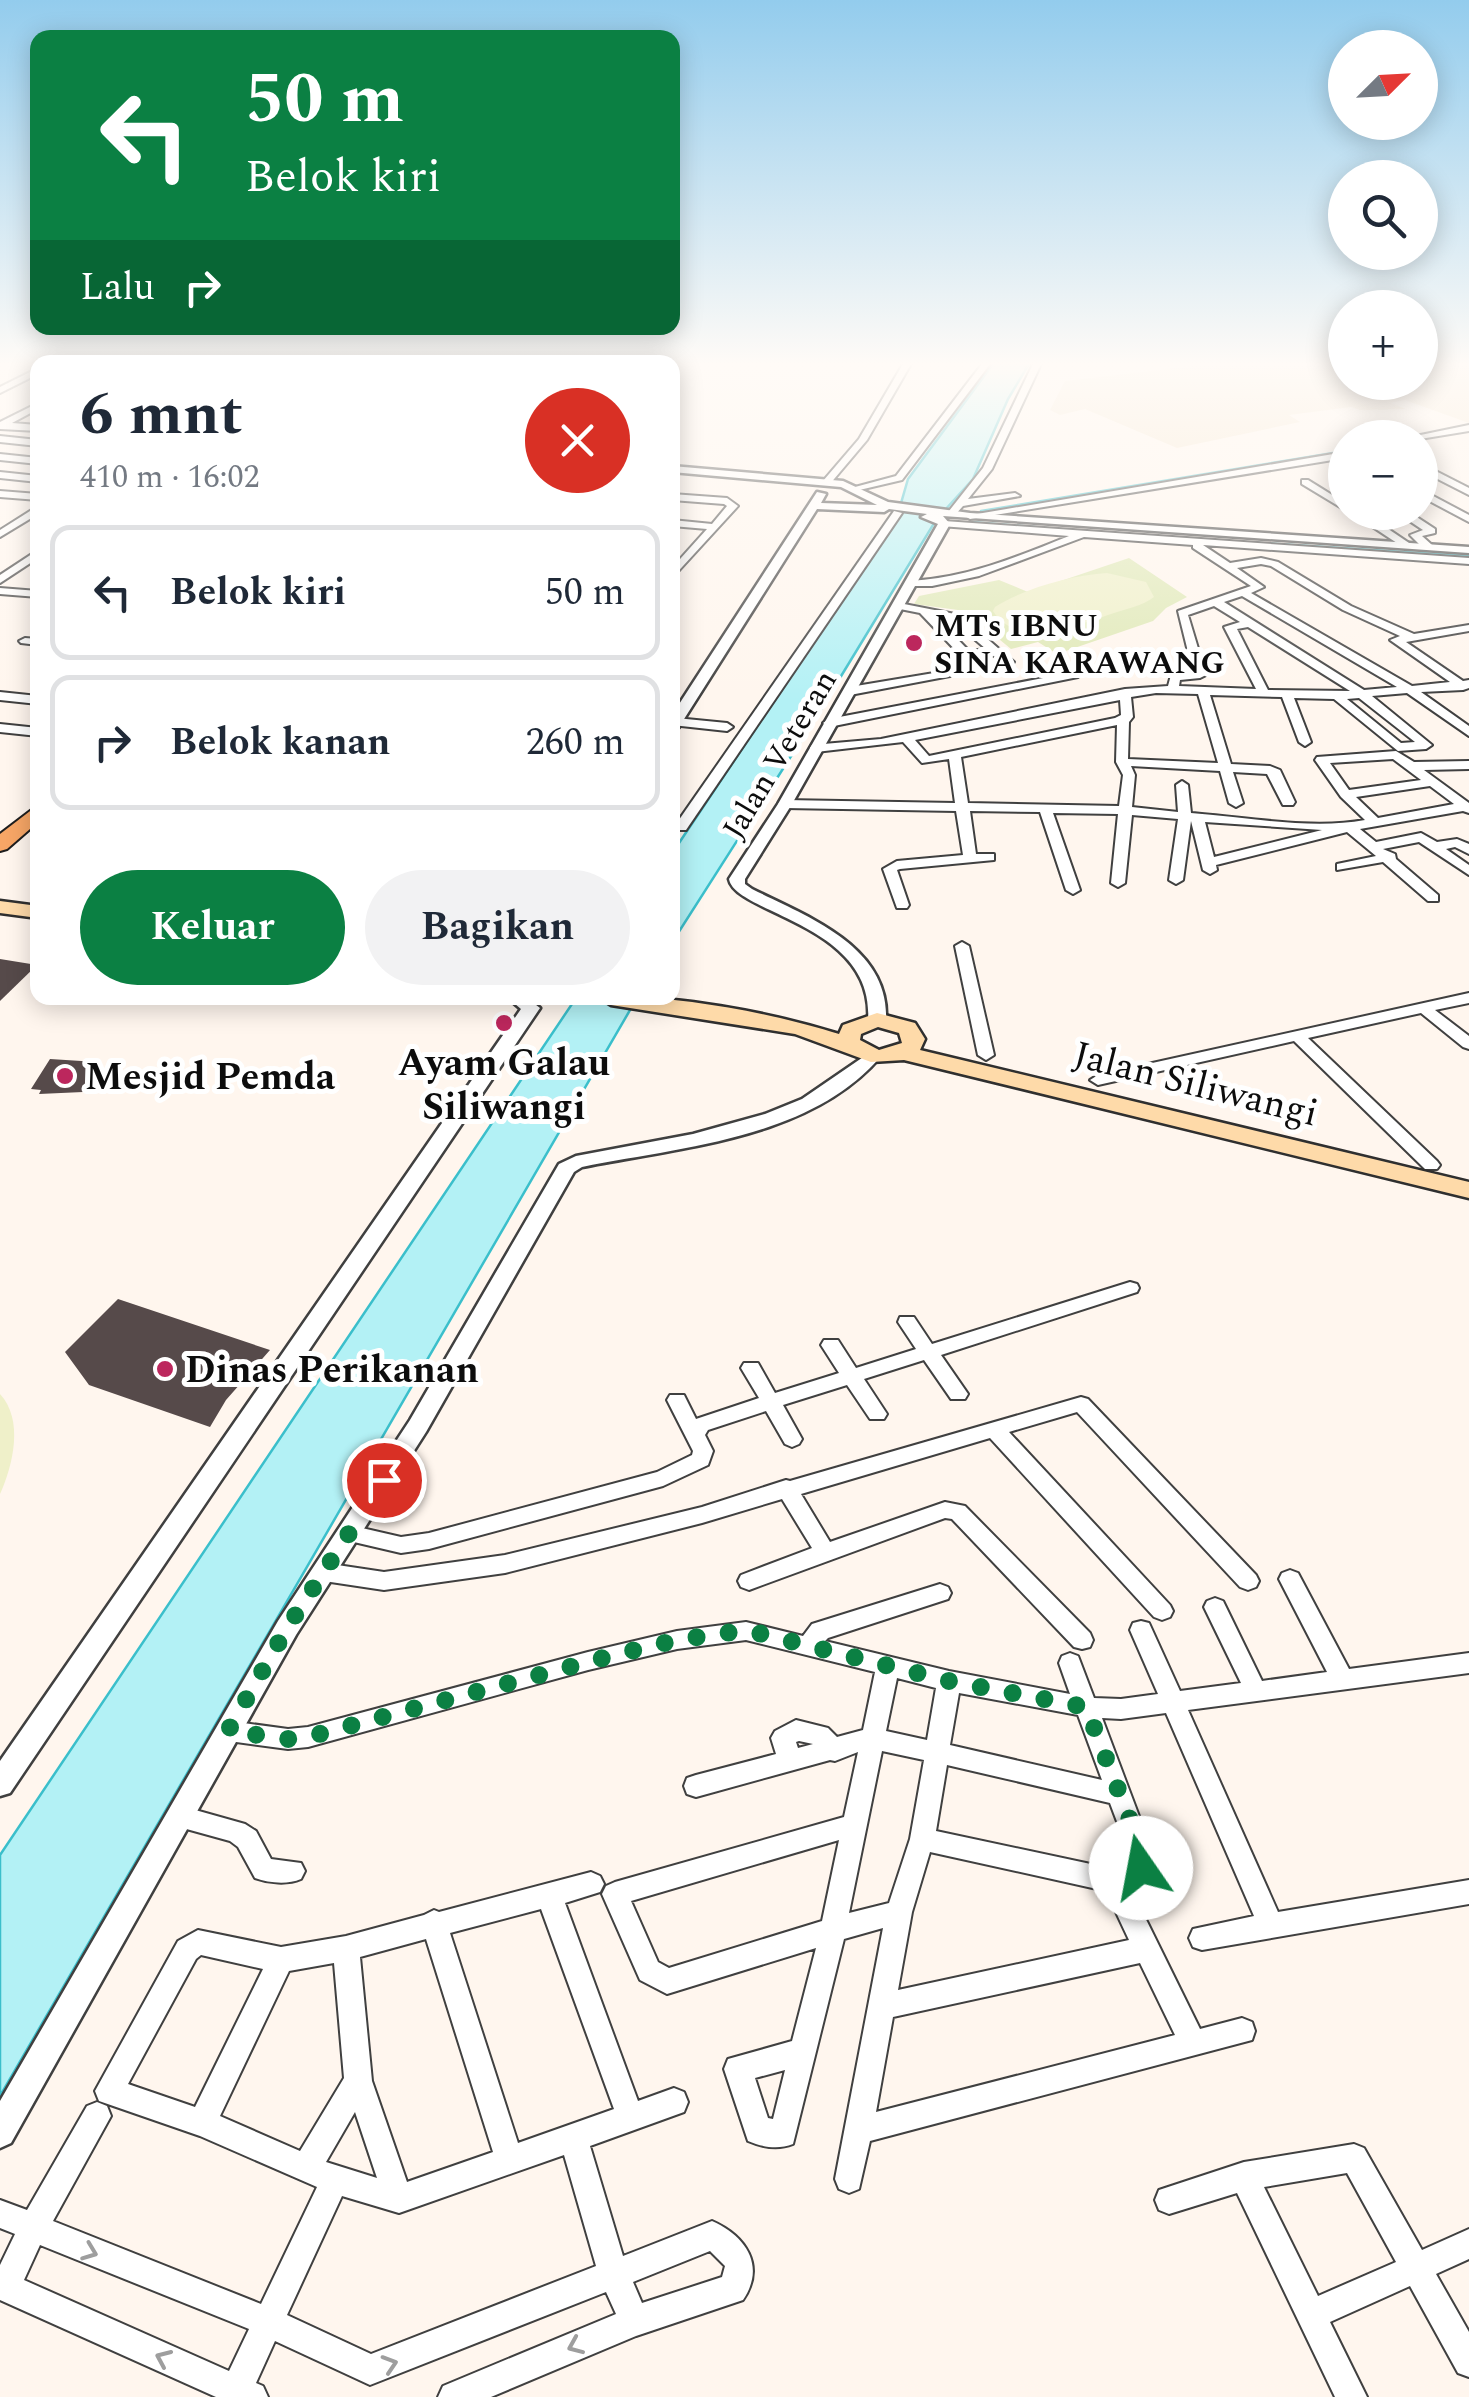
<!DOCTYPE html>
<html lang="id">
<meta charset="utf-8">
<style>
body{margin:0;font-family:Spectral,serif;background:#f2f2f3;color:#1f2937;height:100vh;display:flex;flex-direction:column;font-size:38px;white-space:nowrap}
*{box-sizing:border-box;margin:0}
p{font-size:32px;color:#747a83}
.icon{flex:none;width:55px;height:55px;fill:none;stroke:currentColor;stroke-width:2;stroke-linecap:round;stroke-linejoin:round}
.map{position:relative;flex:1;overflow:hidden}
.drawer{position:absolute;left:30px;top:355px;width:650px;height:650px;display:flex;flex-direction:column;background:#fff;border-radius:20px;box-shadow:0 5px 25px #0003}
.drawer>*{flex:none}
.hud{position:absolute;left:30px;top:30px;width:650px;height:305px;border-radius:20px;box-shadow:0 5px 25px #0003;background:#0b8043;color:#fff;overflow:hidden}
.needle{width:65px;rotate:66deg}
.controls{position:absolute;left:1328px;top:30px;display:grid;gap:20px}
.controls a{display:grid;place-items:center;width:110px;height:110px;border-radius:50%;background:#fff;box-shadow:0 5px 25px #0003;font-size:50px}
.pin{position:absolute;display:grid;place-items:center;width:85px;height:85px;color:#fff;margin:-42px;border:5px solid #fff;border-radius:50%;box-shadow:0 2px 10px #0007}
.me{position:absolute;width:110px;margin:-55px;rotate:348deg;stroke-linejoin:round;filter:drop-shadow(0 0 8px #0008)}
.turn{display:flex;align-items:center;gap:35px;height:210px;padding:0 50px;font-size:45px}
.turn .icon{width:130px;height:130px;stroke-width:2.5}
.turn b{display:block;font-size:70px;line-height:85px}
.then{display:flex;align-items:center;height:95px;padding:0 50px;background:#0003;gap:20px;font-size:38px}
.round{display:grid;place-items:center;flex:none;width:105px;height:105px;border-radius:52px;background:#f2f2f3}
.head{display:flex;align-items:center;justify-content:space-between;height:170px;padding:0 50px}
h1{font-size:60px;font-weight:700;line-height:75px}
.cta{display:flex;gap:20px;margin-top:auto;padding:20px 50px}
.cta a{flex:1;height:115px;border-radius:60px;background:#0b8043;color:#fff;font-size:40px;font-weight:700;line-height:115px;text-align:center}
.cta a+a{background:#f2f2f3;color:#1f2937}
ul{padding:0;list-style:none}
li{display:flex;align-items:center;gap:30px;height:135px;margin:0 20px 15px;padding:0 30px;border:5px solid #e0e1e3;border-radius:20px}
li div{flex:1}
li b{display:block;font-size:38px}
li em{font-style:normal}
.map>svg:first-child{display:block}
.farmland{fill:#f4e5ce}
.green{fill:#e0e9b8}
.pitch{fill:#eff0c9}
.water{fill:#b3f1f5;stroke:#3bbfcb;stroke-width:2.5}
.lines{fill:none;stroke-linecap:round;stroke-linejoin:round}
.stream{stroke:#3bbfcb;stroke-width:2.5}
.building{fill:#564a4a}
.minor-casing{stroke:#404040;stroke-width:4}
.tertiary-casing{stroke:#404040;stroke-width:5}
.secondary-casing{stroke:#2f2f2f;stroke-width:5}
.primary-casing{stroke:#1e1e1e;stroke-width:4}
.minor{fill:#fff;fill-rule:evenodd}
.tertiary{fill:#fff;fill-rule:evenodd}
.secondary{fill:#fedaa9;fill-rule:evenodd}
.primary{fill:#f7a666;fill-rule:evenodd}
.oneway{stroke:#9e9e9e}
.route{stroke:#0b8043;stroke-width:18;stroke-dasharray:0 32.4}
.poi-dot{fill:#bc275d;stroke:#fff;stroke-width:4}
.labels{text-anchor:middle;stroke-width:10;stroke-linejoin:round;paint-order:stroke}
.far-poi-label{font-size:32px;font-weight:bold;fill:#0d0d0d;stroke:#fff;text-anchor:start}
.far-street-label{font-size:32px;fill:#0d0d0d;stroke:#fff}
.poi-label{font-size:38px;font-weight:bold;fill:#0d0d0d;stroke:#fff;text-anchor:start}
.street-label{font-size:38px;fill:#0d0d0d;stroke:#fff}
</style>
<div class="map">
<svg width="1469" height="2397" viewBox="0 0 1469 2397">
<rect width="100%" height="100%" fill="#fff6ee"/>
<polygon class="farmland" points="1211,364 1345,364 1345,382 1420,382 1420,364 1469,364 1469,423 1405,400 1391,403 1406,409 1360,410 1351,407 1289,415 1300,422 1177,448 1085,409 1060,415 1050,410 1065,381"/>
<polygon class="green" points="1129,558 1187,597 1166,608 1153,621 1057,654 1038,642 1011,649 965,611 914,604 919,596 999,580 1028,592"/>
<g class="pitch">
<path d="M1107,573L1146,582L1154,597C1143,606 1125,609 1111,614C1078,625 1017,650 993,611L995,607C1025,588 1072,575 1107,573Z"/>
<path d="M0,1394C24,1420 13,1465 0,1494Z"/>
</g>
<g class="water">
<polygon points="993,364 1029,364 1008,399 973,479 936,520 818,714 673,941 673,852 897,517 908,479"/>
<polygon points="576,998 637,998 0,2096 0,1855"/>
</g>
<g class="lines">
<g class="stream">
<polyline points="981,511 1345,451"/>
<polyline points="972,522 1108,533"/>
<polyline points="1149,536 1469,556"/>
</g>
</g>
<g class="building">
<polygon points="0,959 37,965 0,1001"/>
<polygon points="50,1059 97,1062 83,1092 39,1094 41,1090 31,1089"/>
<polygon points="118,1299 270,1350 226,1400 210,1427 89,1385 65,1352"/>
</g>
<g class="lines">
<defs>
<g id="minor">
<polygon points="903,364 911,364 867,440 829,485 823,485 823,481 859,439"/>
<polygon points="982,364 990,364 902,480 855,491 855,487 896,476"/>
<polygon points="1033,364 1041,364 992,469 968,499 1015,493 1020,496 963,506 955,515 949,515 949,511 983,468"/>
<polygon points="38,368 38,374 0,393 0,387"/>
<polygon points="38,403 38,409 12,423 38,425 38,431 0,429 0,422"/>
<polygon points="1469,425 1469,431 1420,439 1406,438"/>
<polygon points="0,436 38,440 38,446 0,442"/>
<polygon points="1345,452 1345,458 970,519 965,516"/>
<polygon points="0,454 38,458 38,464 0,460"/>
<polygon points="1420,463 1469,488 1469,495 1420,470"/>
<polygon points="1339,471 1345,473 1345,480 1334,474"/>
<polygon points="0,472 38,476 38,482 0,478"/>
<polygon points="1302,480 1308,480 1345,503 1345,510 1302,484"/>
<polygon points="1420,489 1469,515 1469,522 1420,496"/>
<polygon points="0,491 38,494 38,500 0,497"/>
<polygon points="672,494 727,498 738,506 672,578 672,568 707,529 672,526 672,520 712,524 727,506 724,504 672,500"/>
<polygon points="38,506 38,514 0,537 0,530"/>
<polygon points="894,511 902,513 686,830 676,830 674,827"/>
<polygon points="1350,512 1363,512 1412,545 1403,547"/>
<polygon points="1396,512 1409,512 1435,529 1435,533 1422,536 1432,545 1432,549 1424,549 1410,535 1423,530"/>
<path d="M944,521L1469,558V564L1203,545L1230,563L1261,558L1278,562L1351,606L1414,634L1469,625V631L1406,642L1463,681L1469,680V688L1463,690L1421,692L1469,726V736L1407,693L1372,696L1432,745L1426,749L1398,751L1334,699L1294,698L1311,742L1305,746L1299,742L1282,697L1210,695L1231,764L1270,766L1280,770L1295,802L1293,805H1283L1267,774L1233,772L1243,803L1236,807L1229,803L1220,771L1131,766L1135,775L1132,807L1178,812L1176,785L1182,781L1188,785L1191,813C1246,817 1311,830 1365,820L1341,797L1315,760L1317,757L1396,751L1414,762L1469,761V769L1424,770L1469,803V813L1463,811L1360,829L1376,842L1421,833L1437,842L1457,839L1469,844V854L1455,847L1446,849L1469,865V875L1419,842L1383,849L1395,854L1396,859L1438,895V901H1428L1383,862L1337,870V864L1376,856L1347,832L1216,865L1217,870L1210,874L1203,870L1191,821L1183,880L1176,884L1169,880L1178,819L1132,815L1125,883L1118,887L1111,883L1118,814L1053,813L1080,890L1073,894L1066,890L1040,812L970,811L976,854H994V860L900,869L897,870L909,905L907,908H897L883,869L897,861L963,855L956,811L785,808L778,804L785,800L955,803L949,759L922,763L903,742L816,752L810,748L812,745L881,739L1125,689L1168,686L1171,675L1193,672L1178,611L1251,586L1193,548V545L1084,537L979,576L932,586H906L905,584L910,581C967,578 1017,557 1069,536L941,526V522ZM1261,564L1271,566L1343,610L1400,636L1390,640L1450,682L1412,686L1251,593L1264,587L1237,568ZM1242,596L1397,687L1364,690L1224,602ZM1214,606L1240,622L1224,627L1256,689L1179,686L1180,680L1200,678L1206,675L1188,615ZM1248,627L1350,691L1268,690L1237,629ZM1156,693L1198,694L1218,763L1128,759L1129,722L1133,717L1131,697ZM1359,698L1415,742L1401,743L1347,699ZM1120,700L1121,715L1115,718L929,756L915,740ZM1117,725L1116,762L1123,775L1119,806L968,803L961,757ZM1393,759L1421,780L1349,790L1330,763ZM1430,786L1454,804L1378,818L1356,797ZM1205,822L1322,830L1214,857Z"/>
<polygon points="38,550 38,558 0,583 0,575"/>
<polygon points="0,588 38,591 38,597 0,594"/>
<path d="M899,603L960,615L1014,662L1004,664L993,655L962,657L920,613L895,608V604ZM935,616L952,620L986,649L969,651Z"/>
<polygon points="25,638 38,639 38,645 21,643 19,641"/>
<polygon points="946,671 952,674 950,676 850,695 844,691 850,687"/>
<polygon points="1074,672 1078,673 1078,677 829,727 823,723 829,719"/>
<polygon points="0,692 38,696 38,704 0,700"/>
<polygon points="676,718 727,723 733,727 727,731 672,725 672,719"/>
<polygon points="0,724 38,728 38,736 0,732"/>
<polygon points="962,942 969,946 994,1055 986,1060 978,1055 955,946"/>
<polygon points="1469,993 1469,1003 1435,1010 1469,1036 1469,1049 1463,1047 1421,1013 1308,1038 1437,1161 1440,1165 1437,1169 1425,1169 1294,1041 1098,1085 1090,1080 1098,1075"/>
<polygon points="1130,1282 1137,1284 1139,1288 1137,1292 941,1355 968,1394 965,1399 951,1399 924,1360 864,1379 887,1414 884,1419 870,1419 847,1385 783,1405 802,1439 799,1444 792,1447 785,1444 766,1411 708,1430 705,1435 713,1451 708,1465 663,1486 429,1549 401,1553 341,1539 338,1533 341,1527 349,1525 401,1537 429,1533 657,1472 692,1455 693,1451 667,1400 670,1395 684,1395 696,1419 759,1398 741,1368 744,1363 758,1363 775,1393 839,1373 821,1345 824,1340 838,1340 856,1368 916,1349 898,1322 900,1317 914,1317 932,1344"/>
<polygon points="1081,1397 1088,1399 1256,1575 1259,1581 1256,1587 1248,1590 1240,1587 1077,1412 1009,1432 1170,1605 1173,1611 1170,1617 1162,1620 1154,1617 990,1438 801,1494 830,1542 945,1502 965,1506 1090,1633 1093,1640 1090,1647 1082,1649 1074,1647 952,1519 945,1518 749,1590 741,1587 738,1581 741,1575 812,1548 782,1499 702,1523 505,1573 384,1590 324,1581 316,1578 313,1572 316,1566 324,1563 384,1572 505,1555 702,1507 786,1480 790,1481"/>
<path d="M1290,1570L1298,1573L1349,1669L1469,1653V1673L1188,1710L1278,1912L1469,1880V1904L1202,1950L1193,1947L1189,1938L1193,1929L1254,1916L1166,1713L1121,1719L1102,1718L1154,1856C1153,1873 1148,1884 1131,1889L1200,2029L1242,2018L1252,2022L1255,2031L1252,2040L870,2141L859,2189L849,2193L839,2189L835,2179L883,1928L844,1939L793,2144C778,2150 762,2147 748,2141L724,2069L728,2059L792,2041L816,1948L667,1994L640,1980L602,1894L606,1886L615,1882L844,1817L858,1752L835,1761L830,1760L696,1797L687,1794L684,1786L687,1778L696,1775L776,1754L771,1738L775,1731L796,1720L828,1728L837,1737L863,1730L875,1672L746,1640L677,1649L588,1670L308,1747L288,1749L229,1741L221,1738L217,1731L221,1724L229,1721L288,1729L308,1727L588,1652L677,1631L746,1622L803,1636L812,1624L940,1584L948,1587L951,1593L948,1599L828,1638L825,1641L949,1671L1070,1694L1059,1663L1062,1656L1070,1653L1078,1656L1094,1698L1121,1699L1158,1694L1130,1630L1133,1623L1141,1621L1149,1623L1180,1691L1241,1683L1204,1607L1207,1601L1215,1598L1223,1601L1262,1681L1327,1672L1279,1579L1282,1573ZM897,1678L936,1688L927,1740L886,1731ZM959,1693L1078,1715L1102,1780L950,1745ZM799,1741L813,1744L798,1748L796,1742ZM882,1751L924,1760L910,1839L889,1903L849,1913ZM947,1765L1110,1803L1130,1856L1129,1864L1114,1869L936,1831ZM839,1840L822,1921L669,1968L658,1962L631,1901ZM930,1852L1106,1891L1129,1940L898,1990L912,1912ZM1140,1963L1175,2035L876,2112L893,2017ZM785,2070L773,2119L768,2118L755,2078Z"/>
<path d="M181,1806L245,1824L256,1831L271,1859L301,1863L305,1871L301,1879C287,1885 269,1883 255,1878L238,1847L230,1841L172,1825L169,1817L172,1809Z"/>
<path d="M591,1872L600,1876L604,1884L600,1892L565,1903L638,2101L674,2088L684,2092L688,2102L684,2112L590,2146L623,2256L712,2221C746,2236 766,2266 743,2300L636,2336L491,2397H438L443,2386L616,2314L606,2292L370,2385L275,2341L256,2383L263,2386L268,2397H216L0,2300V2265L15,2234L0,2228V2200L27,2210L87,2106L97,2102L107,2106L111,2116L53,2221L261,2304L317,2187L200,2136L99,2101L95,2091L178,1941L198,1930L281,1947L346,1936L424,1915L434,1910L439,1912ZM541,1909L614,2109L518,2143L450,1933ZM426,1939L493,2152L407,2182L372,2081L360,1957ZM201,1955L263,1969L195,2107L128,2084L196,1959ZM334,1963L344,2078L300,2151L220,2116L289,1971ZM355,2112L377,2178L326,2162ZM564,2155L596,2266L371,2354L287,2315L342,2196L399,2213ZM40,2245L249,2329L229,2371L24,2280ZM710,2251L725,2266L722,2277L642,2303L633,2282Z"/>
<path d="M1354,2144L1364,2148L1422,2250L1469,2229V2259L1436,2274L1469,2332V2377L1458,2373L1410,2286L1330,2322L1367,2397H1335L1237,2193L1169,2214L1159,2210L1155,2200L1159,2190L1244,2162ZM1347,2173L1396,2262L1318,2296L1264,2187Z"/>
</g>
<g id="tertiary">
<path d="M672,466L843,481L888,502L970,513L1469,547V553L943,516L950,524L792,804L745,879V884L752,889C806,916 890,946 886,1020L877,1025L868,1020C875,924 735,914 729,879L778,804L938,524L921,517L927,514L889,509L884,512L817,509L679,727L672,731V715L817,492L826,494L821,503L877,505L841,487L672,472Z"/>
<polygon points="508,998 527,998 540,1008 10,1793 0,1796 0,1761 521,1009"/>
<path d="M872,1051L881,1056C811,1139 681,1147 582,1167L574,1172L426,1432L296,1635L11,2143L0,2148V2101L278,1621L410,1420L559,1164L576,1156L693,1134L765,1114L802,1099Z"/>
</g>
<g id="secondary">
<polygon points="0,901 38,906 38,918 0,913"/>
<path d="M600,998C670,993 772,1013 839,1034L843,1025L877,1013L915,1023L925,1039L920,1050L1469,1182V1198L904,1060L871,1062L795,1034L611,1005ZM878,1027L899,1033L902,1043L879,1050L860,1040L861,1034Z"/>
</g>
<polygon id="primary" points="38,805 38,822 7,849 0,851 0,834"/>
</defs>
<use href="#minor" class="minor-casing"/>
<use href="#tertiary" class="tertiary-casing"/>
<use href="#secondary" class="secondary-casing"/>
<use href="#primary" class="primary-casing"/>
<use href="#minor" class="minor"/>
<use href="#tertiary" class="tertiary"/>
<use href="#secondary" class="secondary"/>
<use href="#primary" class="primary"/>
</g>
<defs><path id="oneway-chevron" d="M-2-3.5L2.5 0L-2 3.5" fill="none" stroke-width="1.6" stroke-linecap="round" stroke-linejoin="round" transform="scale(2.5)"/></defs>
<g class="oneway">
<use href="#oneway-chevron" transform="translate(90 2252) rotate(21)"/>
<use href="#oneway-chevron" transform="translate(575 2346) rotate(157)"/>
<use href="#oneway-chevron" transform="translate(163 2358) rotate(-156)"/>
<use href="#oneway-chevron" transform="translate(390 2364) rotate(-18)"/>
</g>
<linearGradient id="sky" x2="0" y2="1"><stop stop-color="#93cced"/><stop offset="0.52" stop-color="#fffbf7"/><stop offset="1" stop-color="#fffbf7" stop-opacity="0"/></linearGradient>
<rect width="1469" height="700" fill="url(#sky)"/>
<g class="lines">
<polyline class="route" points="384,1480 287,1628 228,1731 288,1739 308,1737 618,1654 677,1640 746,1630 949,1681 1086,1707 1137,1838 1141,1868"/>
</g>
<g class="poi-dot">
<circle cx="914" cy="643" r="10"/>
<circle cx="504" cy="1023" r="10"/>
<circle cx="65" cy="1076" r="10"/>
<circle cx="165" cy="1369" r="10"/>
</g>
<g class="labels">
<g class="far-poi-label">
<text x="934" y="636">MTs IBNU<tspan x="934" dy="37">SINA KARAWANG</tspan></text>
</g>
<g class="far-street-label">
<text transform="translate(779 754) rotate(-59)" y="11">Jalan Veteran</text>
</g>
<g class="poi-label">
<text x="504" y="1075" text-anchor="middle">Ayam Galau<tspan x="504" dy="44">Siliwangi</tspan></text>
<text x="85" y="1089">Mesjid Pemda</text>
<text x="185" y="1382">Dinas Perikanan</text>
</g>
<g class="street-label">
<text transform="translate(1196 1083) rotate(14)" y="13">Jalan Siliwangi</text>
</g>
</g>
</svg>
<div class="controls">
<a><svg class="needle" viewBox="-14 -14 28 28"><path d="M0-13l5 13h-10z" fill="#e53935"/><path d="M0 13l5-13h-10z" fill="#747a83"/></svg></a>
<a><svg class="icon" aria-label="search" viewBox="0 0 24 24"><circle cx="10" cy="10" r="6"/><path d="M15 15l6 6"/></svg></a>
<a>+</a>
<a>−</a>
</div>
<div class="pin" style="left:384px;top:1480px;background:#d93025"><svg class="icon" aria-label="arrive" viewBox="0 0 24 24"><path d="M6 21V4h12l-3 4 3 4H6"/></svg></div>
<svg class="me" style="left:1141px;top:1868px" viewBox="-20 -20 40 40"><circle r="19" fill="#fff"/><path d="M0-13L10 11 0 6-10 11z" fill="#0b8043"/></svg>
<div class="hud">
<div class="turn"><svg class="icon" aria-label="left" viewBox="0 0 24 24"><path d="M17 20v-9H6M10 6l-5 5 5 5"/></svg><div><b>50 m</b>Belok kiri</div></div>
<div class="then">Lalu<svg class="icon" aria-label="right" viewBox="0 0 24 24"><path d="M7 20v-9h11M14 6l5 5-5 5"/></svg></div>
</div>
<section class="drawer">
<div class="head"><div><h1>6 mnt</h1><p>410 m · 16:02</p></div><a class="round" style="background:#d93025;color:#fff"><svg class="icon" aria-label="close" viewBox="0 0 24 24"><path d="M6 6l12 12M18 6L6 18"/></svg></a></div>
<ul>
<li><svg class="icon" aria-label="left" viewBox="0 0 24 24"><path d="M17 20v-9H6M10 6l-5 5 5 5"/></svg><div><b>Belok kiri</b></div><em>50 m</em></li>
<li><svg class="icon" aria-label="right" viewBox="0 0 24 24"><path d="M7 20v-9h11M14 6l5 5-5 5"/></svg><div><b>Belok kanan</b></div><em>260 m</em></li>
</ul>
<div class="cta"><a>Keluar</a><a>Bagikan</a></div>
</section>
</div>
